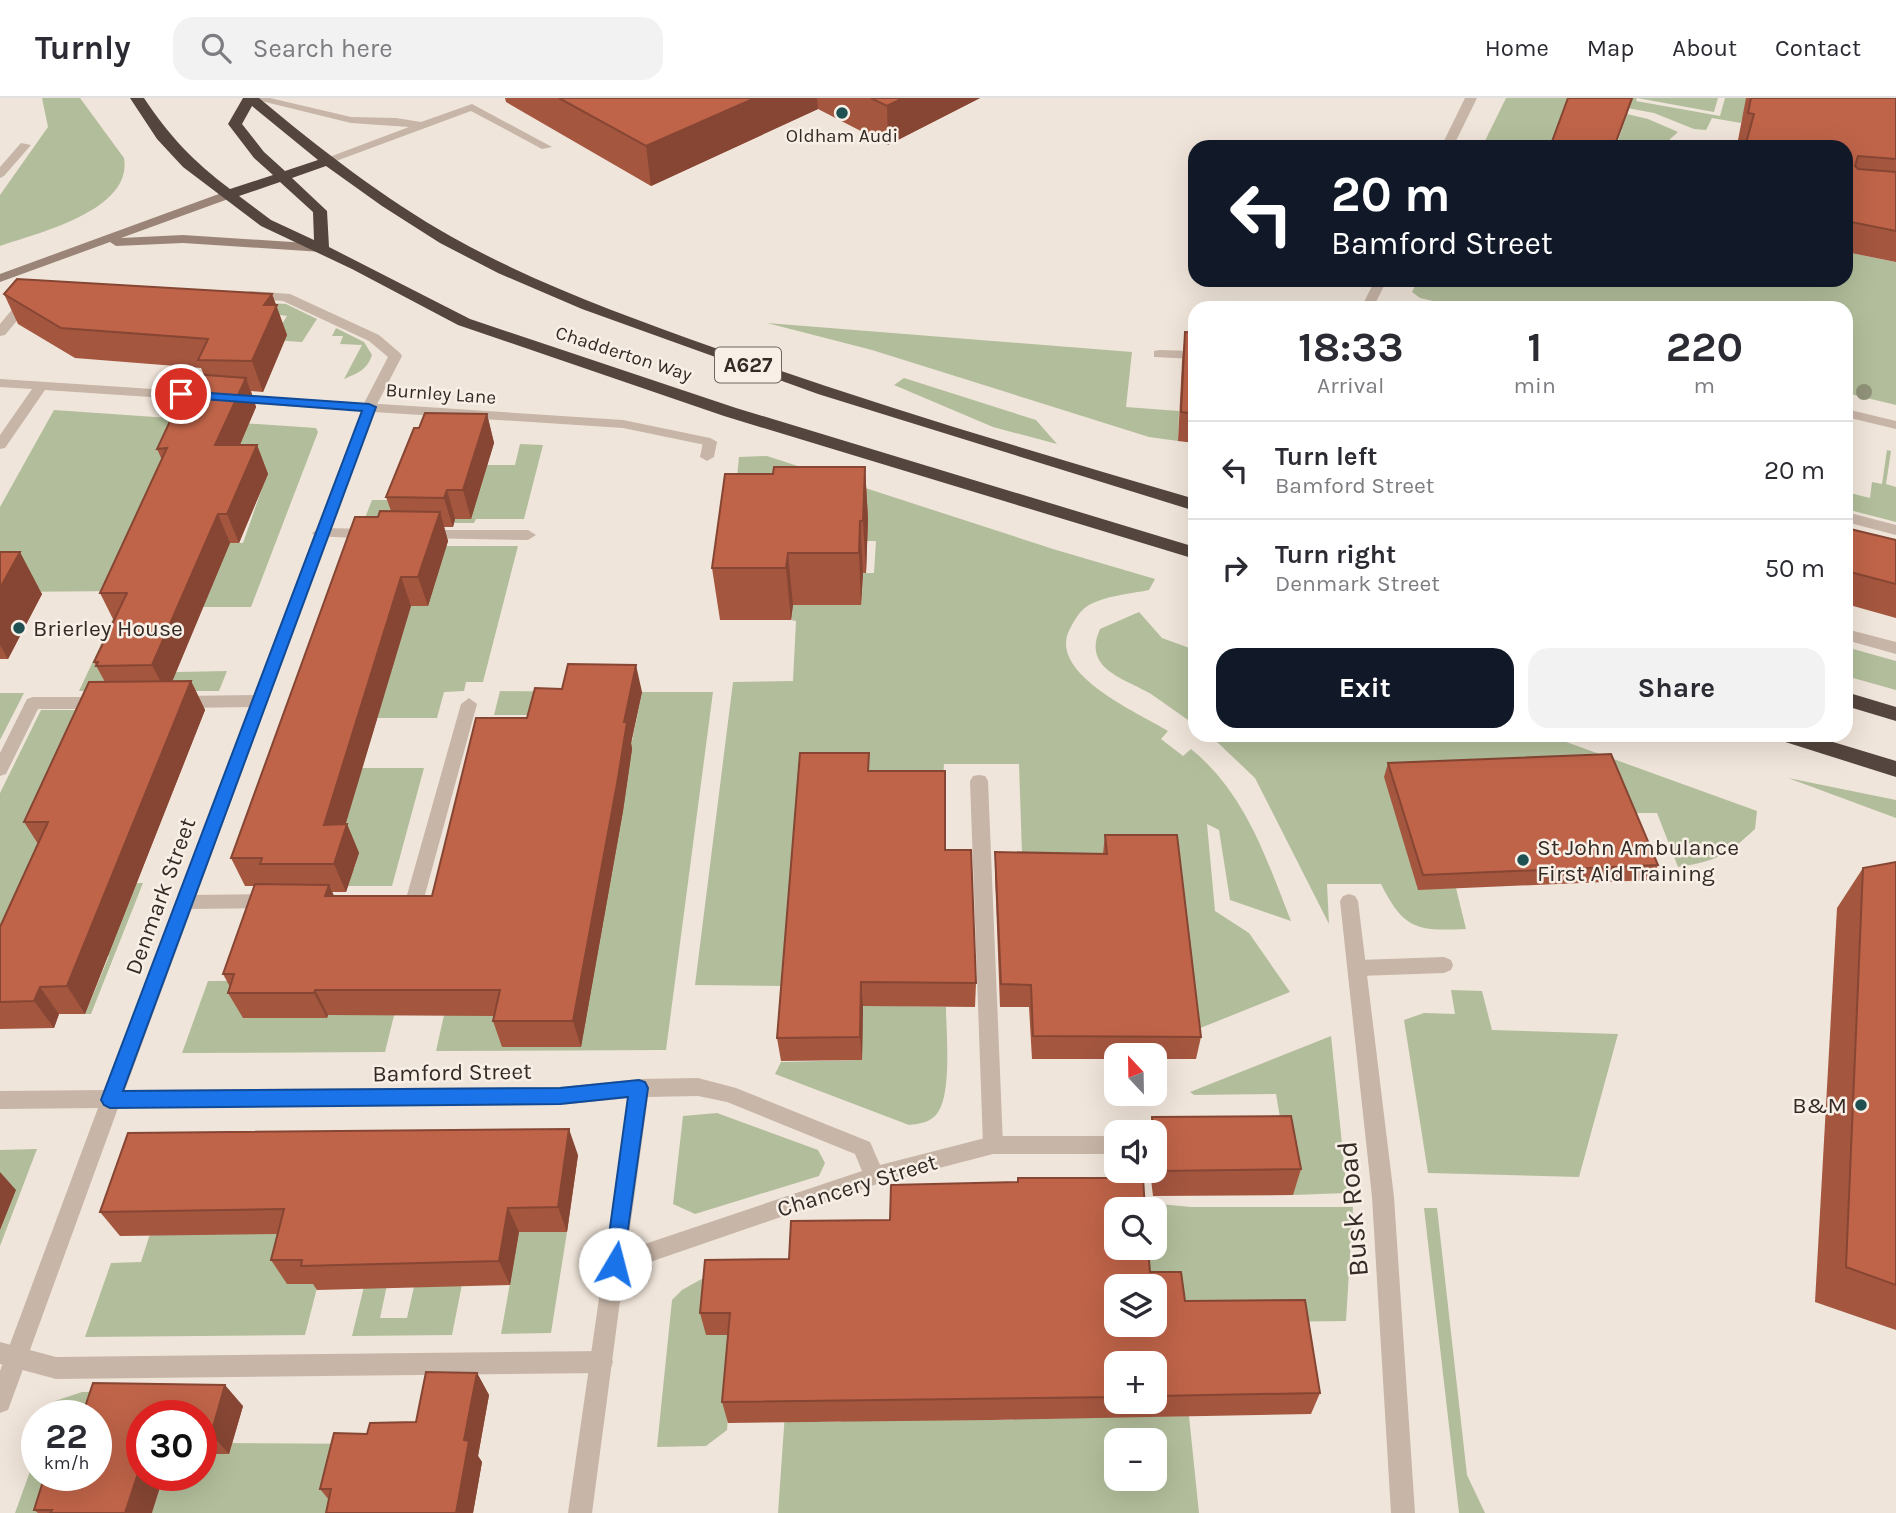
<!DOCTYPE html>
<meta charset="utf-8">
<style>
body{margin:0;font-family:Karla,sans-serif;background:#f2f2f3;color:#2b2b33;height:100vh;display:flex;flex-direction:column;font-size:26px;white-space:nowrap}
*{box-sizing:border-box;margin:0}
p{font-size:23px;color:#7c7c81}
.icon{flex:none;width:38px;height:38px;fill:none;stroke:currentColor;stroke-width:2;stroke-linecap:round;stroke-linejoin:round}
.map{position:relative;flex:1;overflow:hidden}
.drawer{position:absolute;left:1188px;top:203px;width:665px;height:441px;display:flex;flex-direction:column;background:#fff;border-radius:21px;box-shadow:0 7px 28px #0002}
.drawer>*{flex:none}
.banner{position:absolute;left:1188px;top:42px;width:665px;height:147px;border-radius:21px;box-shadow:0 7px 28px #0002;background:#111827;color:#fff;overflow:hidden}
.needle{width:46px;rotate:338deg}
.controls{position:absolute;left:1104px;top:945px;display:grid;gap:14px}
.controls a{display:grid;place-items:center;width:63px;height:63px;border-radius:14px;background:#fff;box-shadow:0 7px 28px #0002;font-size:35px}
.speed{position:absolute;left:21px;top:1302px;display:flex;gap:14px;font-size:35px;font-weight:700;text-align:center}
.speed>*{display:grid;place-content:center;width:91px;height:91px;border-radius:50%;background:#fff;box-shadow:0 7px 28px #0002;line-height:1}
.speed small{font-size:18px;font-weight:400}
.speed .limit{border:10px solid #d22;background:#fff;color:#111}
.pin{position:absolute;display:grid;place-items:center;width:60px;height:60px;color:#fff;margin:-30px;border:4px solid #fff;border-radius:50%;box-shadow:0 2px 7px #0007}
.me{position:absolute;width:77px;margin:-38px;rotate:8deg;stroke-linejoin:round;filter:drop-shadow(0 0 5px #0008)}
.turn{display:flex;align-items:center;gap:24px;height:147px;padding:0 28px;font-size:32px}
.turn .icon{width:91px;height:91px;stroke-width:2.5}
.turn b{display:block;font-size:49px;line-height:60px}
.eta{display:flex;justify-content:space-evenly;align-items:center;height:119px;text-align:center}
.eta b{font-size:42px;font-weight:700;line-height:49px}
.primary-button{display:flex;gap:14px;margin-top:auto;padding:14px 28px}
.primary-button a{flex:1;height:80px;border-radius:21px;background:#111827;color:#fff;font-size:28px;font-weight:700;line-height:80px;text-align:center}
.primary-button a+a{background:#f2f2f3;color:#2b2b33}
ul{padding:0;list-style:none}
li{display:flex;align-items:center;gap:21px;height:98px;padding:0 28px;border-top:2px solid #e1e1e2}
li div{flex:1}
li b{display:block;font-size:26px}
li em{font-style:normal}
header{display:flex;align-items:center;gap:42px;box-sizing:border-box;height:98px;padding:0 35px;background:#fff;border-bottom:2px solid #e1e1e2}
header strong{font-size:33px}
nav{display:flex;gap:38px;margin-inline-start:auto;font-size:24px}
.search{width:490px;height:63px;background:#f2f2f3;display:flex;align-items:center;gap:18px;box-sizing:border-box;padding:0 24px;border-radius:21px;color:#7c7c81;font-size:26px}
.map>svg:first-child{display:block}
.green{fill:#b2be9b;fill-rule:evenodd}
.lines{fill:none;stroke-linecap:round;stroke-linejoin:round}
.lane{fill:#c7b5a7;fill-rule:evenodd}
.street{fill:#c7b5a7;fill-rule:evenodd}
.secondary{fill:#9a8478;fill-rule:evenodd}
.highway{fill:#54453e;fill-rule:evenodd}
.tree{fill:#91937a}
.wall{fill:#a4563f;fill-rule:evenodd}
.shaded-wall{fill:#864633}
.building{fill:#bf6449;stroke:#864633;stroke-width:2;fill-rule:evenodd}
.route{fill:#1a73e8;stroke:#114b97;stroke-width:2}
.poi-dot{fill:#1f5052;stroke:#f8efe6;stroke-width:2.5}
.labels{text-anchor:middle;stroke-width:5;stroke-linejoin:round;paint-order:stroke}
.far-poi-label{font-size:19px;fill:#342b27;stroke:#f8efe6}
.far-street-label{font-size:19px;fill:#342b27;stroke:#f8efe6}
.shield{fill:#f8efe6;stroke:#6f6660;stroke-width:2}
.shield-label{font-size:21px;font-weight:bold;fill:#342b27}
.poi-label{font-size:23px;fill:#342b27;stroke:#f8efe6;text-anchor:start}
.street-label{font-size:23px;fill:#342b27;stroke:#f8efe6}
.near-street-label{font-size:28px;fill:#342b27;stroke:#f8efe6}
</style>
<header>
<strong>Turnly</strong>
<div class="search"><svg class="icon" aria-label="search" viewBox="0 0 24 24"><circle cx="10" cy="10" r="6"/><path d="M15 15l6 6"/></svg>Search here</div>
<nav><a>Home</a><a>Map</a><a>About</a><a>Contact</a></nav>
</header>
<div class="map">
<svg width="1896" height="1415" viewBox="0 0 1896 1415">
<rect width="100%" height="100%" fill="#f0e5da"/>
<g class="green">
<path d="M42,0H80L124,60C133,113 37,135 0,148V97L48,29Z"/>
<polygon points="1506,0 1718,0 1714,14 1637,0 1636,3 1720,18 1725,0 1896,0 1742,21 1741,25 1712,20 1706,32 1694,31 1654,15 1611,7 1589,49 1482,49"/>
<polygon points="1627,16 1648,21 1678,34 1670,41 1669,49 1617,46"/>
<polygon points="1846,154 1896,164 1896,307 1846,295 1846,210 1463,210 1420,200 1412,194 1418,182 1846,182"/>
<polygon points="163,199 286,206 317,221 302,244 272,242 287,218"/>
<polygon points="767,225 1132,254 1126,309 1179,313 1178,343 1149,339 872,252"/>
<path d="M336,230L364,244L372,257C367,272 358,275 344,281L362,247L340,246L343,238H332Z"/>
<polygon points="904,280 1036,322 1057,346 993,329 894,287"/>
<path d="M54,312L316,330L318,334L251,509H176L110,593H79L126,493L0,494V409ZM267,376L243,445H199Z"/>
<polygon points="520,346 543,347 524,421 476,421 474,425 363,425 372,402 408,402 487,367 515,367"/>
<polygon points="1887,352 1891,353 1886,386 1896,389 1896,424 1846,411 1846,394 1870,400 1872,384 1882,386"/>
<path d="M767,358L1053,451L1155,481L1149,492C1130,496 1102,498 1086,509C1078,515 1072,526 1068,535C1052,578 1139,615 1168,633L1161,641L1183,658L1191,651C1246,696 1266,760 1291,823L1230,802L1219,732L1207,726L1215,813L1249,835L1290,894L1193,933L1022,756L1019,666H944L943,681L785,888L695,887L733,584L793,583L796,523L791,522L793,507H861L863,475H874L876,443H867V421L732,428L739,359Z"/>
<polygon points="433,448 518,448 483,584 466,584 464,593 444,594 437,620 377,620 411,508 428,508 431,496"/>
<path d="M1139,514L1162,540L1195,552V617L1188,622C1175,613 1163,604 1151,596C1124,580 1082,571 1100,531Z"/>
<polygon points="1846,549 1896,563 1896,592 1846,578"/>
<polygon points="227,573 219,593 142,593 176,574"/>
<polygon points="500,593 574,594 542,617 494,617"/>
<path d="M642,594H713L666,952L436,953L444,917L403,881L385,954L182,955L208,883L337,882L538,774H612L622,713L565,643H632ZM516,885L581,948L503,949Z"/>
<polygon points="0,595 24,595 0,642"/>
<polygon points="41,612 127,612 51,786 143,785 91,916 85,916 109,858 0,859 0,695"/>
<path d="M1220,637H1547L1757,713L1755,731C1727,757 1717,763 1678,769L1657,715H1623L1385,679L1418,791L1456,790L1466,831C1417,833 1404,832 1381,786H1327L1329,826L1255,680L1215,642Z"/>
<polygon points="361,670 424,670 392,788 325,788 354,771 359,755 336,755"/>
<polygon points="1788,680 1896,702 1896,720"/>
<path d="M864,887L900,908L946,909C946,934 953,1000 935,1018C928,1025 918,1026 909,1027L775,976L781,964L861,962Z"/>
<polygon points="1451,892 1482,893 1492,932 1618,936 1579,1079 1428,1075 1404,922 1424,915 1455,916"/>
<polygon points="1331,938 1347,1095 1293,1097 1276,996 1194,997 1190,994"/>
<polygon points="717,1015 818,1052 825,1065 819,1078 695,1116 673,1106 683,1018"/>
<polygon points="37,1051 0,1148 0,1052"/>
<path d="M1138,1104L1191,1109H1353L1346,1223L1179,1225L1155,1188H1116V1304L1126,1319L1189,1318L1199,1415H778L785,1315H819V1324H841L845,1225L991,1322H1013V1313L1109,1160L1142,1150H1155V1111H1139ZM1116,1342H1155V1381H1116Z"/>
<polygon points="1424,1110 1437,1110 1467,1377 1485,1415 1459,1415"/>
<polygon points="300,1134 318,1186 305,1237 85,1239 111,1165 141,1164 150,1136"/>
<polygon points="519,1134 567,1134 551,1235 501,1236"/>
<polygon points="377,1135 387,1187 380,1220 407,1220 426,1135 467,1161 452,1237 352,1238"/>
<polygon points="707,1178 735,1237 727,1332 706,1348 657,1349 672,1202 682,1192"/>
<polygon points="82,1294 189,1294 201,1318 50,1318 55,1303"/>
<polygon points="232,1345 385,1346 368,1415 152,1415 164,1377 201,1377 201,1356 229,1356"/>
<polygon points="37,1354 37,1377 75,1377 62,1415 15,1415"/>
</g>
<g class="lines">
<g class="lane">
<polygon points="249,0 270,0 351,19 396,20 421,24 472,6 552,49 542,51 471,13 328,66 322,63 324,61 409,29 351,25"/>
<polygon points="21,45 31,47 4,78 0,80 0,69"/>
<polygon points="250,193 290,196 379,237 400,255 402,258 374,312 364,312 362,309 388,259 369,243 283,203 245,200 244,197"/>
<polygon points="30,200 36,204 35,207 29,208 5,237 0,238 0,226 20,202"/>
<polygon points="1159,252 1195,253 1195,261 1154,259 1154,253"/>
<polygon points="710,340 717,344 714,359 707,363 700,359 703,344"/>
<polygon points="1846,414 1896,427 1896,437 1846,424"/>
<polygon points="320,430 373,431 381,436 373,441 315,438 312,435"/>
<polygon points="425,432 528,432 536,437 528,442 420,440 417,437"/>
<polygon points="259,597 267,603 259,609 179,610 171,604 179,598"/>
<polygon points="33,599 102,599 110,605 102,611 38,611 6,676 0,678 0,655 27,601"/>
<polygon points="469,600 477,606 423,804 420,809 414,811 393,809 390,804 393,799 407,797 461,606"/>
<polygon points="979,677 985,678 988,683 1003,1047 1000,1053 993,1056 986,1053 983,1047 970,683 973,678"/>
<polygon points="269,796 275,798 278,803 275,808 269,810 184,811 178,809 175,804 178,799 184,797"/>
<polygon points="1444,859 1451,862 1453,867 1451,872 1444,875 1359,878 1352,875 1350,870 1352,865 1359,862"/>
<polygon points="0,1244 56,1259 602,1253 610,1256 613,1264 610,1272 602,1275 56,1281 0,1266"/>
</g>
<g class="street">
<polygon points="1465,0 1477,0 1453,49 1441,49"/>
<polygon points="1702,44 1706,45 1709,49 1697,49 1698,45"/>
<polygon points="1375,182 1387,182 1373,210 1361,210"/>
<path d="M0,281L623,322L710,340L717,344L710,348L623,330L374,314L125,992L560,989L639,981L698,980L736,990L870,1044L880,1067L993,1038H1105L1112,1041L1115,1047L1112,1053L1105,1056H993L874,1087L624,1173L592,1415H568L628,1000L560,1007L118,1010L11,1304L8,1312L0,1315V1273L98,1010L0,1011V993L105,992L361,313L45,292L5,350L0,351V337L32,291L0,289ZM698,998L727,1004L855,1056L862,1073L627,1152L648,999Z"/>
<polygon points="1846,311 1896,323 1896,331 1846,319"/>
<polygon points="1846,531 1896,544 1896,556 1846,542"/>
<polygon points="1349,796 1355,798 1358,803 1394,1099 1415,1415 1391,1415 1372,1099 1340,803 1343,798"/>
</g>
<polygon class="secondary" points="227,93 231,94 231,100 121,140 183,137 322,146 328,150 322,154 183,145 116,148 110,144 0,184 0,176"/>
<g class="highway">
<path d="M130,0H144C170,39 193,63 230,91L273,77L254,60L228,26L243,0H259C320,51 383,100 452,139C536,186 626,218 715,250C873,306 1034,354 1195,401V413L818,296L582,211L498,175L440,145L382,108L326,68L292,80L327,113L329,149L470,221L736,310L1195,449V461L724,318L458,227L352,171L261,128L183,69L157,41ZM252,8L318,62L285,73L264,54L242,26ZM280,84L313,114L314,142L271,122L239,98Z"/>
<polygon points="1846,594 1896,609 1896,623 1846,608"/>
<polygon points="1776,637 1810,637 1896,663 1896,679 1779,642"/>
</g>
</g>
<circle class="tree" cx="1864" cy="294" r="8"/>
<g class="wall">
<polygon points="505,0 980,0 888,47 818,11 651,88 506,4"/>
<polygon points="1746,0 1896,0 1896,164 1846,154 1846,49 1742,49 1743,43 1738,42"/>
<polygon points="4,196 272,196 287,237 263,294 251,293 256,309 240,347 257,347 268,376 239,445 230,445 172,583 191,583 205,612 85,916 59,916 54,930 0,931 0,829 38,746 24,724 105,584 94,564 114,523 100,495 162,362 157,351 204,277 201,270 75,260 18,226"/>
<polygon points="1185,234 1195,235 1195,345 1178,343 1182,263"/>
<polygon points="487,316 494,345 471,421 455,421 453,429 444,429 448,443 428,508 411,508 345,726 347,726 359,755 346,794 332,794 334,798 432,798 527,620 642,594 631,645 632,651 623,713 581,949 502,949 493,923 494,918 328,917 327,920 243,920 228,895 230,889 223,876 254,788 245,788 231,760 378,419 391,413 386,399 419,330"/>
<polygon points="865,369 868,421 866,475 863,475 861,507 793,507 791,522 720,522 712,470 773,376"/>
<polygon points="1846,430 1896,442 1896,520 1846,506"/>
<polygon points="0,454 42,496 8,561 0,561"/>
<polygon points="1388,665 1658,767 1651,782 1418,792 1384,679"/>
<polygon points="870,673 945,752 976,885 975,909 863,908 862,962 781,963 777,940"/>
<polygon points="1105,737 1201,939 1196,961 1155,961 1155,957 1116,957 1116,961 1032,961 1029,909 1000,909 995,777 995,754 1103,756"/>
<polygon points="1896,764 1896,1232 1815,1204 1837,810 1863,770"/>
<polygon points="1152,1019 1301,1071 1293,1097 1153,1098 1150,1073 1155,1073 1155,1034 1149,1034"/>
<polygon points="578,1057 567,1134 519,1134 510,1187 317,1192 313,1186 287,1186 271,1162 277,1136 120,1138 100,1114"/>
<path d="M1150,1174L1185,1203L1320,1295L1311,1316L992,1322L728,1325L722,1304L728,1237H706L700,1215ZM1116,1265H1155V1304H1116Z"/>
<polygon points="477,1275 489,1297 478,1358 482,1364 473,1415 326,1415 329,1402 320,1391 367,1336 416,1324"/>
<polygon points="243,1308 229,1356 201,1356 201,1318 142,1318 152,1415 38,1415 34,1412 96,1377 96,1318"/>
</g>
<g class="shaded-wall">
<polygon points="755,0 817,0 818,11 651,88 646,48"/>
<polygon points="903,0 980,0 888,47 887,8"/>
<polygon points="1632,0 1633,0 1615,49 1614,49"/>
<polygon points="272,196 287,237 263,294 252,263 264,207"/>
<polygon points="246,280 256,309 227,376 215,347"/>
<polygon points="487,316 494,345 471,421 463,392"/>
<polygon points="257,347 268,376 239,445 227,416"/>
<polygon points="865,369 868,421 866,475 863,423"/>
<polygon points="447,392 455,421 453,429 444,400"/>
<polygon points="440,414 448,443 428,508 418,479"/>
<polygon points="218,416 230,445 167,596 152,567"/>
<polygon points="860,423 863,475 861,507 859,455"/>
<polygon points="20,454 42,496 8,561 0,547 0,490"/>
<polygon points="788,455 793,507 791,522 786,470"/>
<polygon points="401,479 411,508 337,755 324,727"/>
<polygon points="636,567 642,594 631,645 632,651 623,713 581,949 573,923 624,624"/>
<polygon points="191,583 205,612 85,916 67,888"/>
<polygon points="347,726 359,755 346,794 334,766"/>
<polygon points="329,787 341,813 325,798"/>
<polygon points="861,884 863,908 862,962 860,939"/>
<polygon points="40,889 59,916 54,930 34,903"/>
<polygon points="315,892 328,917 327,920 314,895"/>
<polygon points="569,1031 578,1057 567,1134 558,1109"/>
<polygon points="0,1074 16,1092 0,1132"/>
<polygon points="508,1110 519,1134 510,1187 499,1163"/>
<polygon points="477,1275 489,1297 478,1358 482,1364 473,1415 456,1415 464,1342"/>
<polygon points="225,1287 243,1308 229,1356 211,1336"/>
<polygon points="142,1363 142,1377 164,1377 152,1415 125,1415"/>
</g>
<g class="building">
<polygon points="559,0 755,0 646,48"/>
<polygon points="871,0 903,0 887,8"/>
<polygon points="1568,0 1632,0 1614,49 1550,49"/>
<polygon points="1751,0 1896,0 1896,61 1858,58 1855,68 1858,71 1896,74 1896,133 1846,123 1846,49 1745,49 1754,16 1748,15"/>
<polygon points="17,181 272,196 264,207 277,207 252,263 198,262 208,241 61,230 4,196"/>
<polygon points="1185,234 1195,235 1195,316 1181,314"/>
<polygon points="192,276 246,280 215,347 257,347 227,416 218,416 152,567 96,568 98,564 94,564 127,495 100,495 167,350 157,351"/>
<polygon points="425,315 487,316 463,392 447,392 444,400 386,399 414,330 419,330"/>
<polygon points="774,369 865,369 863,423 860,423 859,455 788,455 786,470 712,470 725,376 773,376"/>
<polygon points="380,413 440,414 418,479 401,479 324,727 347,726 334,766 260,766 262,760 231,760 355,419 378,419"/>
<polygon points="1846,430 1896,442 1896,486 1846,473"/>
<polygon points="0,454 20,454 0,490"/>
<polygon points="568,566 636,567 624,624 627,624 617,686 573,923 493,923 500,892 315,892 314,895 228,895 234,876 223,876 255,786 329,787 325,798 432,798 476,620 527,620 535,590 562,591"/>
<polygon points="191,583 67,888 40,889 34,903 0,904 0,829 48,724 24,724 89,584"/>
<polygon points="800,655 869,655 868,673 945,673 945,752 971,752 976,885 861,884 860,939 777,940"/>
<polygon points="1611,656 1658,767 1423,777 1388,665"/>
<polygon points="1105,737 1177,737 1201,939 1033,938 1031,887 1001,886 995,754 1107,756"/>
<polygon points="1896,764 1896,1187 1846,1169 1863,770"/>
<polygon points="1291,1018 1301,1071 1158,1073 1155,1050 1155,1034 1153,1034 1152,1019"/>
<polygon points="569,1031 558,1109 508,1110 499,1163 301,1168 302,1162 271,1162 284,1111 100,1114 128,1035"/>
<path d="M1018,1080H1143L1145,1111H1116V1150H1148L1150,1174H1181L1185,1203L1305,1202L1320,1295L1155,1298V1265H1116V1299L722,1304L730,1215H700L705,1162L789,1161L791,1123L890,1122L891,1087L1018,1084ZM1116,1188H1155V1227H1116Z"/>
<polygon points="426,1274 477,1275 464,1342 469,1343 456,1415 326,1415 331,1391 320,1391 334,1335 367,1336 370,1325 416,1324"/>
<polygon points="93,1285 225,1287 211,1336 201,1336 201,1318 142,1318 142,1363 125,1415 50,1415 52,1412 34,1412 45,1377 96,1377 96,1318 82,1318"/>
</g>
<polygon class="route" points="181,293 369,306 376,309 123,993 560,990 639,982 645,984 648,990 622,1173 615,1175 608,1173 605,1166 628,999 560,1006 110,1010 104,1007 101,1002 362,313 177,299 177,294"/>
<g class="poi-dot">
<circle cx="842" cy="15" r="7"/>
<circle cx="19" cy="530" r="7"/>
<circle cx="1523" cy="762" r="7"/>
<circle cx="1861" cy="1007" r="7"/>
</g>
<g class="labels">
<g class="far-poi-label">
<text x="842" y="44">Oldham Audi</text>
</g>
<g class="far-street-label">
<text transform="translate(624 255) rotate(18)" y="7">Chadderton Way</text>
<text transform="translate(441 295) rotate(4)" y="7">Burnley Lane</text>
</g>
<rect class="shield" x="715" y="249.5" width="66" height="35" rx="5"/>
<g class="shield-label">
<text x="748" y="274">A627</text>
</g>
<g class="poi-label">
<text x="33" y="538">Brierley House</text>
<text x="1537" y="757">St John Ambulance<tspan x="1537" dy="26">First Aid Training</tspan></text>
<text x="1847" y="1015" text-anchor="end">B&amp;M</text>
</g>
<g class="street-label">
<text transform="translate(160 798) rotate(-70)" y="8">Denmark Street</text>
<text transform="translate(452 974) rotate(-1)" y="8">Bamford Street</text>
<text transform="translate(857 1087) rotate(-17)" y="8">Chancery Street</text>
</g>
<g class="near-street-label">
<text transform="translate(1352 1111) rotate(-95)" y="10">Busk Road</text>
</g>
</g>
</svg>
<div class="controls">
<a><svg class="needle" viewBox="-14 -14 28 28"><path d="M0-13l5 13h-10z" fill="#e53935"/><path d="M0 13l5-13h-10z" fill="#7c7c81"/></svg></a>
<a><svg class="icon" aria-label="sound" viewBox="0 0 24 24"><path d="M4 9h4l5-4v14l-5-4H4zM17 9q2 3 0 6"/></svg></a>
<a><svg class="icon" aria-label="search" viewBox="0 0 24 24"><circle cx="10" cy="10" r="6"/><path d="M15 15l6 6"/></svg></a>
<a><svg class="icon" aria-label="layers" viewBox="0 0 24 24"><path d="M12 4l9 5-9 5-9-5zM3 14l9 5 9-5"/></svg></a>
<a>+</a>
<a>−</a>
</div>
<div class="speed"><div>22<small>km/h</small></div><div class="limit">30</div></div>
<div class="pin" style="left:181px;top:296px;background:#d93025"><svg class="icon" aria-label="arrive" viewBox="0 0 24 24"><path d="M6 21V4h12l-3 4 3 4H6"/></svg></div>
<svg class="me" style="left:615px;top:1166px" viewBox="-20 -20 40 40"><circle r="19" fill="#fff"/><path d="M0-13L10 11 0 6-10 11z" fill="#1a73e8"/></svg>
<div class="banner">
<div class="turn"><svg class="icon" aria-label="left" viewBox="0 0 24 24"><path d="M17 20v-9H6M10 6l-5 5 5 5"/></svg><div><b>20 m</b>Bamford Street</div></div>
</div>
<section class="drawer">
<div class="eta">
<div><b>18:33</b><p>Arrival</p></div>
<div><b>1</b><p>min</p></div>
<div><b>220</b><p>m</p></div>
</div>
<ul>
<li><svg class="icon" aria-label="left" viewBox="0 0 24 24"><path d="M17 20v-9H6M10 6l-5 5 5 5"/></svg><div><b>Turn left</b><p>Bamford Street</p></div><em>20 m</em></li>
<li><svg class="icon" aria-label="right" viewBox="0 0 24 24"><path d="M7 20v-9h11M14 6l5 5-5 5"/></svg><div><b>Turn right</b><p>Denmark Street</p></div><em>50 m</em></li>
</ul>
<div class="primary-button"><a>Exit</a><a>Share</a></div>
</section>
</div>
